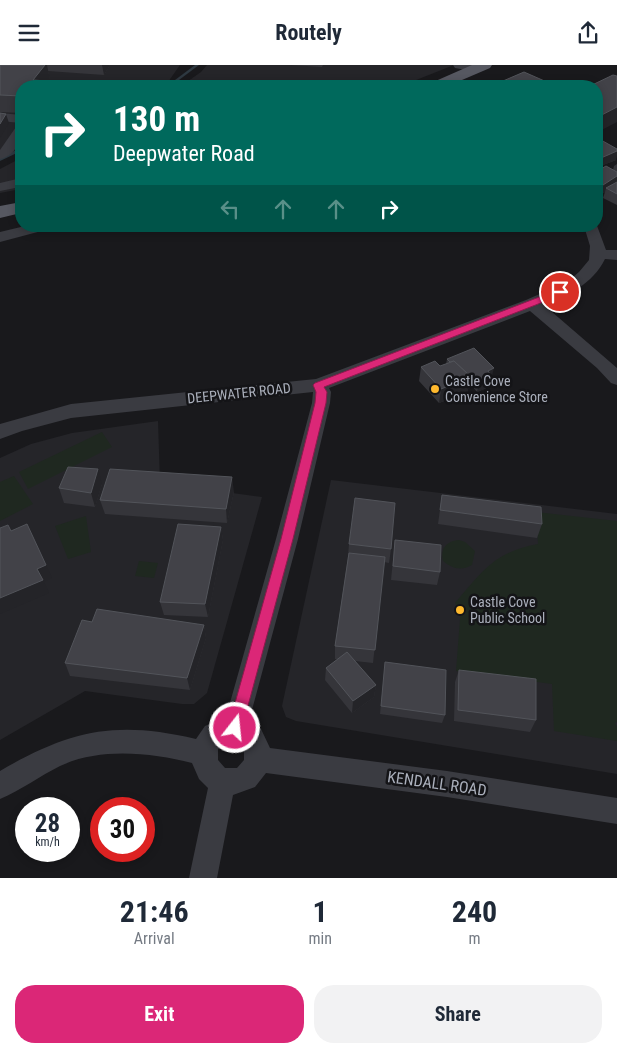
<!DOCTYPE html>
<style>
body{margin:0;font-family:"Roboto Condensed",sans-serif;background:#f2f2f3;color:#1f2937;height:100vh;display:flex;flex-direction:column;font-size:19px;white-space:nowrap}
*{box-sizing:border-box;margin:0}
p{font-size:16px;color:#747a83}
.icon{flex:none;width:28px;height:28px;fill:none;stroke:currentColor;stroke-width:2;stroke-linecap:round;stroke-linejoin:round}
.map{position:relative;height:813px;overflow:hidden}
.sheet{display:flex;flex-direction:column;background:#fff;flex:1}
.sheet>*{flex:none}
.banner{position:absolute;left:15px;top:15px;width:588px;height:152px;border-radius:20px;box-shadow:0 2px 8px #0003;background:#00695c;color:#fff;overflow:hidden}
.speed{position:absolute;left:15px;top:732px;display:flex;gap:10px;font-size:25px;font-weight:700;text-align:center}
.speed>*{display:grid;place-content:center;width:65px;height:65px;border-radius:50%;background:#fff;box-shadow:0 2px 8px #0003;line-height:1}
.speed small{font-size:12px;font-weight:400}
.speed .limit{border:8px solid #d22;background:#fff;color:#111}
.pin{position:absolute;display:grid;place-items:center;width:42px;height:42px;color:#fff;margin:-21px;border:2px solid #fff;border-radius:50%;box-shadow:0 1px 5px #0007}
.me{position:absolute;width:55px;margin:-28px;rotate:16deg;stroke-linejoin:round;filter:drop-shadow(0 0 4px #0008)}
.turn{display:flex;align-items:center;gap:18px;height:105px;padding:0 15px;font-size:22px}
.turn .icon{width:65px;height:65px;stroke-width:2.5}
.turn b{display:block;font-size:35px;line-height:42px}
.lanes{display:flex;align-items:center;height:48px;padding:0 15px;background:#0003;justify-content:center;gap:25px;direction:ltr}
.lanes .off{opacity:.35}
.eta{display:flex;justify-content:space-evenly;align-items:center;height:85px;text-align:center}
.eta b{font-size:30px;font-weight:700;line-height:35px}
.cta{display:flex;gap:10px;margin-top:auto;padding:10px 15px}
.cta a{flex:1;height:58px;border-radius:20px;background:#db2777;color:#fff;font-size:20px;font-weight:700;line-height:58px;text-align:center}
.cta a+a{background:#f2f2f3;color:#1f2937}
header{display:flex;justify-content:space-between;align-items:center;height:65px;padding:0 15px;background:#fff;font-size:22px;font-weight:700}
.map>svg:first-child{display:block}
.built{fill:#252529}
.green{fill:#1f2820}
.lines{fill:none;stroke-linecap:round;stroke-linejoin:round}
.stream{fill:#2e3941;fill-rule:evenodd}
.minor{fill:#3a3b41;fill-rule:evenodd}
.major{fill:#565861;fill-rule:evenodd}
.wall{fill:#35353a}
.shaded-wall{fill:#242428}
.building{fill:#424248;stroke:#52545a}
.route{fill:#db2777;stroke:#8e194d}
.poi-dot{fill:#ffb92e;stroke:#141417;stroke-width:2}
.labels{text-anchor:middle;stroke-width:5;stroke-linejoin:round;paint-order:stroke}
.poi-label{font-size:14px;fill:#abb0bc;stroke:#141417;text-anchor:start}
.street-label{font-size:14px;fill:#abb0bc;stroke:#141417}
.near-street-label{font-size:16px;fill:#abb0bc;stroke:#141417}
</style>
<header><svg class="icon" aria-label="menu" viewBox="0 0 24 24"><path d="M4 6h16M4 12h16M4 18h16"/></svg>Routely<svg class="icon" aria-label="share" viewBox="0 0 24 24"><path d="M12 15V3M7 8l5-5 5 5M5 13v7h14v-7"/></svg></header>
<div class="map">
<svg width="617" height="813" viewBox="0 0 617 813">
<rect width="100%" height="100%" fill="#19191c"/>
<g class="built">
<polygon points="0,0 180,0 168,17 160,21 21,21 21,80 0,87"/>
<polygon points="207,0 454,0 401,21 181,21 201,7"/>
<polygon points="21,93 21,124 0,128 0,104"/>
<polygon points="158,356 160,418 262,432 207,628 194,639 182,639 85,626 0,675 0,393 31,379 72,368"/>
<polygon points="331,415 617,449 617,709 296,656 286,652 282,641"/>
</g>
<g class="green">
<polygon points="102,367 112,382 28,424 19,407"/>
<polygon points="14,411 33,439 0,456 0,417"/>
<path d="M536,447L617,456V657L615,658L617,662V676L554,666L552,619L456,606L460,554V548L455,538C482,507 494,487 538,479Z"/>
<polygon points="86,451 91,487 68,494 55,461"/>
<path d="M459,475L465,477L475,486L472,500C461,506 453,504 443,496C440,484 446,476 459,475Z"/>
<polygon points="139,496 158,498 154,513 135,511"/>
</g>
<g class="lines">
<g class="stream">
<polygon points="195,0 199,0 171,21 167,21"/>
<polygon points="20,83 21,83 21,86 0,96 0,93"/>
</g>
<g class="minor">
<polygon points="453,0 479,0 483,3 477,7 455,3"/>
<polygon points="0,48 21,50 21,58 0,56"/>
<path d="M21,61C22,76 16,90 0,94V85L16,62Z"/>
<polygon points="17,114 21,115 21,124 15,123 0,126 0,118"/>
<path d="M596,158L606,185H617V195L605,194C592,220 569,229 544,240L617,303V320L611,318L597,303L530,246L329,323L331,327L330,338L298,474L249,656L261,664L270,683L447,706L617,733V759L447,732L266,708L255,722L233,730L217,813H189L208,723L199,714L192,698C151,688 101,682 60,701C40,711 21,725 0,734V706C70,665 116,655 196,674L205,661L226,652L276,474L312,338L313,327L71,353L22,366L0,374V359L71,339L316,314L526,235L567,217L579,207L589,195L590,181L584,161H596ZM226,676H236L244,684V695L237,703H225L218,695V684Z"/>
<polygon points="25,161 51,161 49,164 0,177 0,167"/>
</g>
<g class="major">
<polygon points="472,0 492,0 490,3 448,21 428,21 431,18"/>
<polygon points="21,137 21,148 0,153 0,141"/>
</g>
</g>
<g class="wall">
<polygon points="0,0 110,0 104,10 48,6 50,16 21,21 21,48 0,47"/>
<polygon points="291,0 323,0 322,2"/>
<polygon points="503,16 556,21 502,21"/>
<polygon points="596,77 617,84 616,95 598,102 596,101"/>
<polygon points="617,99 617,140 603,133 605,127 600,130 596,128 596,107 613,105 614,101"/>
<polygon points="447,294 492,313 489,322 477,327 473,322 468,324 468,327 439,338 419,316 421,302 440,301 446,299"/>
<polygon points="102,419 95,442 64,438 59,423"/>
<polygon points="234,427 227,458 105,449 100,435"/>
<polygon points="442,430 542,459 537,473 438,459"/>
<polygon points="221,462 223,475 208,552 164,550 160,537"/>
<polygon points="395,475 440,507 437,520 391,515"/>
<polygon points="349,479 391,484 389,498 384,497 373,598 355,596 376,620 374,632 352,648 325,615 326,603 338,594 335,594 335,581 348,491"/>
<polygon points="92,557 204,560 206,573 190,625 70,611 65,598"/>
<polygon points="385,597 445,650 442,658 380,649"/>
<polygon points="459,605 536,655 530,667 454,656 455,617"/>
</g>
<g class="shaded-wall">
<polygon points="45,0 47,0 50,15 46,21 33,15"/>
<polygon points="102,0 110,0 104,10"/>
<polygon points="617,42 617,57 596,68 596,53"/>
<polygon points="6,49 9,58 0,73 0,59"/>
<polygon points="617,86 616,95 598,102 601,93"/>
<polygon points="617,111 617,119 606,123 605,127 600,130 603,120"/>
<polygon points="494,303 489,322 477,327 479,317 488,306"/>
<polygon points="471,312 475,312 473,322 468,324 468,327 439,338 441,324"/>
<polygon points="98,404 102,419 95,442 91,428"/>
<polygon points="232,412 234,427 227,458 226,444"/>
<polygon points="221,462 223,475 208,552 205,539"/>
<polygon points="46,500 52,513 44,517 49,528 0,549 0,533 37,504"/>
<polygon points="204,560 206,573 190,625 187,613"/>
<polygon points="376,620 374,632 352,648 353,636"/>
</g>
<g class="building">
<polygon points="0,0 45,0 33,15 117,21 21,21 21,31 0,30"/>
<polygon points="524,7 556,21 513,21 503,16"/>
<polygon points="613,10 617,11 617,42 596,53 596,21 590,21"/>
<polygon points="0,48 6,49 0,59"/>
<polygon points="601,75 617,84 617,86 601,93 596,90 596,77"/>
<polygon points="606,101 617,107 617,111 603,120 596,117 596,107"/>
<polygon points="617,117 617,129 606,123"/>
<polygon points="474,283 494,303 488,306 492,312 479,317 475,312 470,314 471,312 454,296 450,297 447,294"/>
<polygon points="435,296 440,301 454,296 471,312 441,324 421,302"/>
<polygon points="68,402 98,404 91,428 59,423"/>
<polygon points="110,404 232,412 226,444 100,435"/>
<polygon points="442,430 541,442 542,459 440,445"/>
<polygon points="355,433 395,438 391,484 349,479"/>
<polygon points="27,459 46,500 37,504 43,515 0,533 0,463 8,460 11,466"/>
<polygon points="178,459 221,462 205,539 160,537"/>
<polygon points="395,475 441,480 440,507 393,501"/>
<polygon points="349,488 385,492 375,585 335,581"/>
<polygon points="97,544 204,560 187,613 65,598 82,555 92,557"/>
<polygon points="347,587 376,620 353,636 326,603"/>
<polygon points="385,597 446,605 445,650 381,641"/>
<polygon points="459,605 536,614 536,655 458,645"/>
</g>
<polygon class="route" points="560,224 565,227 564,229 324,322 327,327 326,338 293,474 242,663 240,668 235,670 230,668 228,663 281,474 315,338 316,327 313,320 315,318"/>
<g class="poi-dot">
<circle cx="435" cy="324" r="5"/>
<circle cx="460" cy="545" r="5"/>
</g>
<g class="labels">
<g class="poi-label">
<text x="445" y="321">Castle Cove<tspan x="445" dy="16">Convenience Store</tspan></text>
<text x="470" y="542">Castle Cove<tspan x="470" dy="16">Public School</tspan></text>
</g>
<g class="street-label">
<text transform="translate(239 328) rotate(-6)" y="5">DEEPWATER ROAD</text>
</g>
<g class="near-street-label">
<text transform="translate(437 718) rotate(8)" y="6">KENDALL ROAD</text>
</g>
</g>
</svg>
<div class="speed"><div>28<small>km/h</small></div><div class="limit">30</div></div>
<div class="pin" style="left:560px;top:227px;background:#d93025"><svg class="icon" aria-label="arrive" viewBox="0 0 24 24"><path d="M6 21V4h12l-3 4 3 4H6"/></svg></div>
<svg class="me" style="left:235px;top:663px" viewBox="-20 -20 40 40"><circle r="17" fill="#db2777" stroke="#fff" stroke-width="3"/><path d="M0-11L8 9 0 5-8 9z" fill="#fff"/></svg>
<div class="banner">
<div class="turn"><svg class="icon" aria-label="right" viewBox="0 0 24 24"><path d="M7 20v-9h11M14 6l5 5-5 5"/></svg><div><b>130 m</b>Deepwater Road</div></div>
<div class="lanes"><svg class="icon off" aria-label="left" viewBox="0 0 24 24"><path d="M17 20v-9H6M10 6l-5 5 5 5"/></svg><svg class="icon off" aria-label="ahead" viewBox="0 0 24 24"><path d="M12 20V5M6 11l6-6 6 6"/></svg><svg class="icon off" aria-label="ahead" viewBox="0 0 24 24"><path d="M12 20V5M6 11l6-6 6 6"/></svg><svg class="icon" aria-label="right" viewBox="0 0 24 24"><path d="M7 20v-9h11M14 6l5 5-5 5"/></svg></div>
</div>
</div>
<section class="sheet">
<div class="eta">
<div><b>21:46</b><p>Arrival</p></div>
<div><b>1</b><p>min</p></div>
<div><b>240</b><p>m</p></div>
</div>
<div class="cta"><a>Exit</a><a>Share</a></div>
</section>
